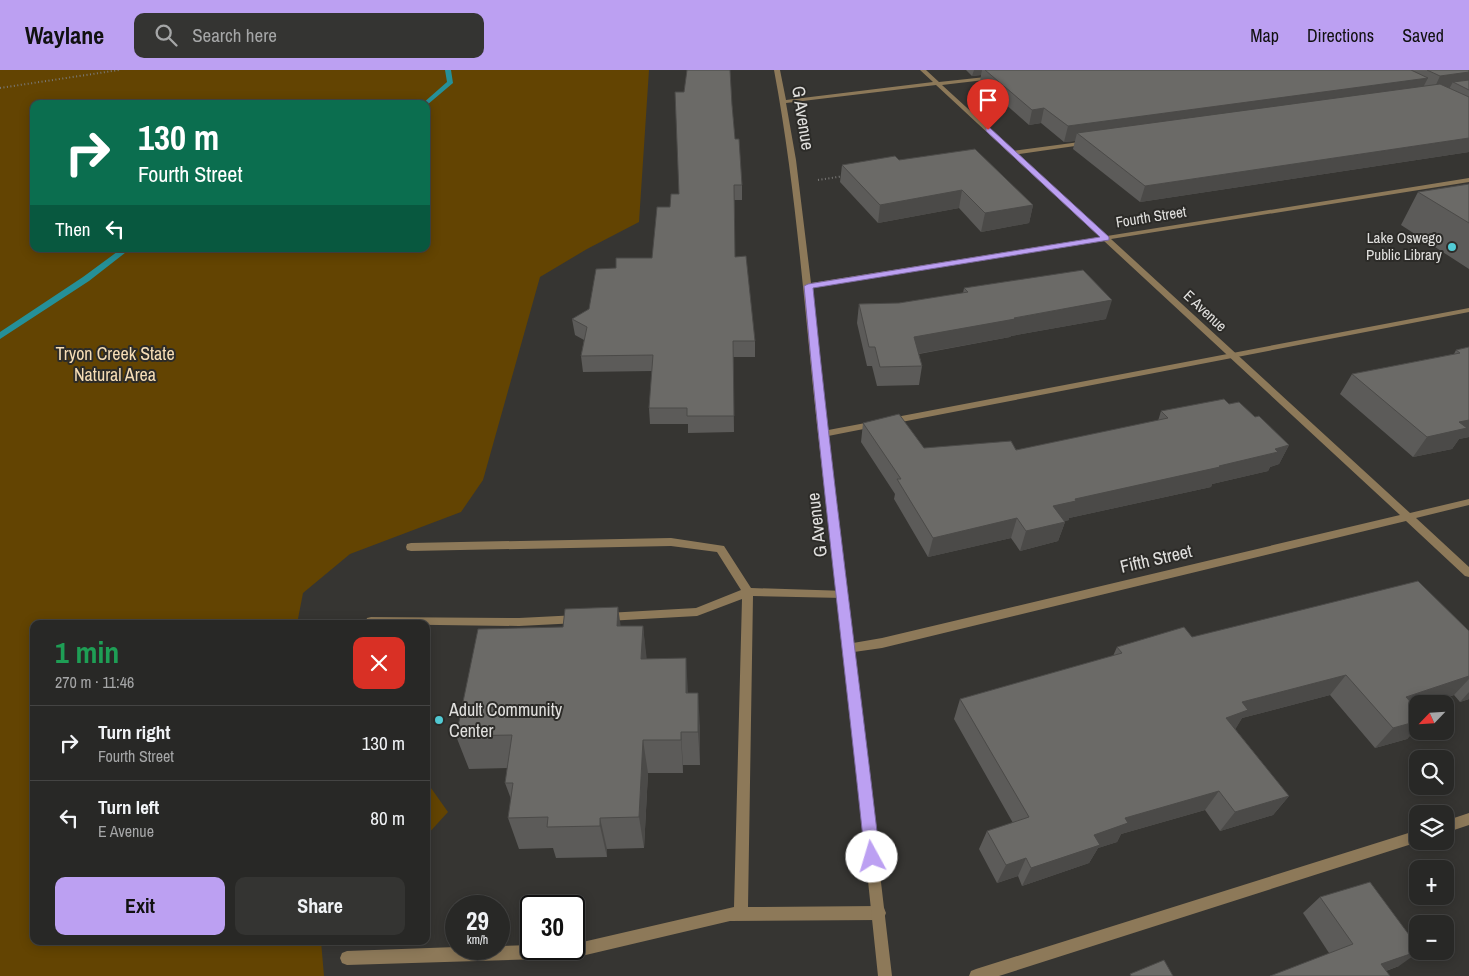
<!DOCTYPE html>
<meta charset="utf-8">
<style>
body{margin:0;font-family:"Archivo Narrow",sans-serif;background:#343432;color:#f1f3f6;height:100vh;display:flex;flex-direction:column;font-size:19px;white-space:nowrap}
*{box-sizing:border-box;margin:0}
p{font-size:16px;color:#a5a6a7}
.icon{flex:none;width:28px;height:28px;fill:none;stroke:currentColor;stroke-width:2;stroke-linecap:round;stroke-linejoin:round}
.map{position:relative;flex:1;overflow:hidden}
.panel{position:absolute;left:30px;top:550px;width:400px;height:325px;display:flex;flex-direction:column;background:#282826;border-radius:10px;box-shadow:0 2px 12px #0003,0 0 0 1px #444443}
.panel>*{flex:none}
.top-card{position:absolute;left:30px;top:30px;width:400px;height:152px;border-radius:10px;box-shadow:0 2px 12px #0003,0 0 0 1px #444443;background:#0b6e4f;color:#fff;overflow:hidden}
.needle{width:32px;rotate:245deg}
.fabs{position:absolute;left:1409px;top:625px;display:grid;gap:10px}
.fabs a{display:grid;place-items:center;width:45px;height:45px;border-radius:10px;background:#282826;box-shadow:0 2px 12px #0003,0 0 0 1px #444443;font-size:25px}
.speed{position:absolute;left:445px;top:825px;display:flex;gap:10px;font-size:25px;font-weight:700;text-align:center}
.speed>*{display:grid;place-content:center;width:65px;height:65px;border-radius:50%;background:#282826;box-shadow:0 2px 12px #0003,0 0 0 1px #444443;line-height:1}
.speed small{font-size:12px;font-weight:400}
.speed .limit{border:2px solid #111;border-radius:8px;background:#fff;color:#111}
.pin{position:absolute;display:grid;place-items:center;width:42px;height:42px;color:#fff;margin:-51px -21px;border-radius:50% 50% 50% 0;rotate:-45deg;box-shadow:0 0 5px #0007}
.pin .icon{rotate:45deg}
.me{position:absolute;width:55px;margin:-28px;rotate:354deg;stroke-linejoin:round;filter:drop-shadow(0 0 4px #0008)}
.turn{display:flex;align-items:center;gap:18px;height:105px;padding:0 25px;font-size:22px}
.turn .icon{width:65px;height:65px;stroke-width:2.5}
.turn b{display:block;font-size:35px;line-height:42px}
.then{display:flex;align-items:center;height:48px;padding:0 25px;background:#0003;gap:10px;font-size:19px}
.round{display:grid;place-items:center;flex:none;width:52px;height:52px;border-radius:10px;background:#343432}
.overview{display:flex;align-items:center;justify-content:space-between;height:85px;padding:0 25px}
h1{font-size:30px;font-weight:700;line-height:38px;color:#1e9e55}
.button{display:flex;gap:10px;margin-top:auto;padding:10px 25px}
.button a{flex:1;height:58px;border-radius:10px;background:#bca0f2;color:#111;font-size:20px;font-weight:700;line-height:58px;text-align:center}
.button a+a{background:#343432;color:#f1f3f6}
ul{padding:0;list-style:none}
li{display:flex;align-items:center;gap:15px;height:75px;padding:0 25px;border-top:1px solid #444443}
li div{flex:1}
li b{display:block;font-size:19px}
li em{font-style:normal}
header{display:flex;align-items:center;gap:30px;box-sizing:border-box;height:70px;padding:0 25px;background:#bca0f2;color:#111}
header strong{font-size:24px}
nav{display:flex;gap:28px;margin-inline-start:auto;font-size:18px}
.search{width:350px;height:45px;background:#343432;display:flex;align-items:center;gap:12px;box-sizing:border-box;padding:0 18px;border-radius:10px;color:#a5a6a7;font-size:19px}
.map>svg:first-child{display:block}
.green{fill:#634402;fill-rule:evenodd}
.lines{fill:none;stroke-linecap:round;stroke-linejoin:round}
.stream{fill:#259098;fill-rule:evenodd}
.path{stroke:#7a7977;stroke-width:2;stroke-dasharray:1 2.5;stroke-linecap:butt}
.lane{fill:#8d7959;fill-rule:evenodd}
.street{fill:#8d7959;fill-rule:evenodd}
.wall{fill:#5c5b59}
.shaded-wall{fill:#4b4a48}
.building{fill:#6b6a67;stroke:#4b4a48}
.route{fill:#bca0f2;stroke:#7a689d}
.poi-dot{fill:#52ccd6;stroke:#2c2b28;stroke-width:2}
.labels{text-anchor:middle;stroke-width:4;stroke-linejoin:round;paint-order:stroke}
.far-street-label{font-size:15px;fill:#e1e0de;stroke:#2c2b28}
.far-poi-label{font-size:15px;fill:#e1e0de;stroke:#2c2b28;text-anchor:end}
.street-label{font-size:18px;fill:#e1e0de;stroke:#2c2b28}
.park-label{font-size:18px;fill:#f6ddb6;stroke:#2c2b28}
.poi-label{font-size:18px;fill:#e1e0de;stroke:#2c2b28;text-anchor:start}
</style>
<header>
<strong>Waylane</strong>
<div class="search"><svg class="icon" aria-label="search" viewBox="0 0 24 24"><circle cx="10" cy="10" r="6"/><path d="M15 15l6 6"/></svg>Search here</div>
<nav><a>Map</a><a>Directions</a><a>Saved</a></nav>
</header>
<div class="map">
<svg width="1469" height="906" viewBox="0 0 1469 906">
<rect width="100%" height="100%" fill="#363532"/>
<g class="green">
<path d="M0,0H649L639,152L587,179L540,207L483,410L461,442L350,484L303,523L297,554H34V871H321L324,906H0ZM34,34H426V179H34Z"/>
<polygon points="426,711 448,742 426,766"/>
</g>
<g class="lines">
<g class="stream">
<polygon points="445,0 451,0 453,13 427,35 422,34 447,12"/>
<polygon points="121,179 130,179 89,211 0,269 0,262 83,207"/>
</g>
<g class="path">
<polyline points="0,18 119,0"/>
<polyline points="818,110 844,106"/>
</g>
<g class="lane">
<polygon points="1087,71 1090,73 1089,74 1013,85 1010,83 1013,81"/>
<polygon points="1469,238 1469,242 891,354 887,351 891,348"/>
<polygon points="876,351 881,354 879,356 823,367 818,364 823,361"/>
<polygon points="671,468 724,476 751,518 847,521 848,524 847,527 843,528 753,526 748,837 879,836 884,838 886,843 884,848 879,850 730,851 573,888 347,895 342,893 340,888 342,883 347,881 456,877 456,879 499,879 499,876 531,875 531,879 574,879 574,874 734,837 742,529 697,546 607,551 603,550 602,547 603,544 607,543 696,538 741,520 717,482 671,476 411,481 407,480 406,477 407,474 411,473"/>
<polygon points="578,545 582,546 583,549 582,552 578,553 519,556 367,554 366,551 367,548 371,547 519,548"/>
<polygon points="1469,743 1469,755 1445,763 1445,751"/>
<polygon points="1418,760 1418,771 1420,771 1418,772 999,906 969,906 971,901 976,899"/>
</g>
<path class="street" d="M774,0H780L786,30L933,12L920,0H926L939,12L995,6V8L993,9L942,15L1107,166L1469,108V112L1111,169L1410,443L1469,429V435L1416,448L1469,497V507L1465,506L1406,451L882,578L854,582L892,906H878C859,722 838,538 817,355C804,236 796,117 774,0ZM936,15L1100,167L811,213L796,90L786,33ZM1104,171L1400,445L882,568L853,573L811,218Z"/>
</g>
<g class="wall">
<polygon points="966,0 1469,0 1469,82 1140,132 1073,79 1075,71 1064,72 1041,53 1029,55 980,12 981,5 972,6"/>
<polygon points="684,22 732,35 735,69 742,115 742,130 734,130 735,187 755,271 755,287 733,287 734,362 688,363 688,354 650,354 649,338 652,301 583,302 581,286 584,270 575,265 572,249 589,239 616,198 652,188 670,137 679,124"/>
<polygon points="899,90 1033,135 1029,153 981,162 959,138 878,153 840,112 842,95"/>
<polygon points="1469,114 1469,199 1401,155 1418,122"/>
<polygon points="964,218 1106,249 1011,266 1010,267 919,284 922,296 919,315 877,316 872,296 867,296 857,253 859,234 899,233 963,223"/>
<polygon points="1469,277 1469,367 1459,369 1452,379 1413,387 1340,324 1352,304 1454,284 1456,280"/>
<polygon points="1229,334 1255,347 1289,375 1279,394 1270,397 1268,401 1212,414 1211,417 1069,448 1069,450 1064,451 1065,452 1058,471 1020,481 1011,468 928,487 894,429 895,424 861,372 863,353 924,378 1016,380 1158,351 1161,341"/>
<polygon points="620,556 643,556 646,589 688,623 700,657 700,695 683,695 683,703 648,703 644,778 607,779 607,787 556,788 553,778 519,779 508,748 511,729 505,713 508,698 469,699 456,666"/>
<polygon points="1469,561 1469,629 1460,632 1454,625 1416,638 1418,640 1418,657 1407,669 1375,678 1330,625 1242,648 1235,659 1289,726 1273,745 1220,761 1205,740 1121,764 1117,772 1098,778 1089,793 1022,816 1018,806 997,813 979,779 987,761 1013,753 954,649 960,629 1113,586 1117,577 1192,567"/>
<polygon points="1320,827 1399,896 1386,901 1329,883 1303,843"/>
</g>
<g class="shaded-wall">
<polygon points="974,0 982,0 981,5 972,6"/>
<polygon points="1469,2 1469,16 1453,12 1449,19 1433,21 1440,6"/>
<polygon points="1428,8 1420,23 1077,63 1075,71 1064,72 1068,56"/>
<polygon points="1044,38 1041,53 1029,55 1032,40"/>
<polygon points="1469,68 1469,82 1140,132 1145,116"/>
<polygon points="962,120 959,138 878,153 880,135"/>
<polygon points="1033,135 1029,153 981,162 985,143"/>
<polygon points="1112,230 1106,249 1011,266 1010,267 911,285 914,267 1014,248"/>
<polygon points="1469,350 1469,367 1459,369 1452,379 1413,387 1427,367 1459,352"/>
<polygon points="1289,375 1279,394 1270,397 1268,401 1212,414 1211,417 1069,448 1069,450 1046,456 1053,436 1075,429 1219,396 1275,379"/>
<polygon points="1017,448 1011,468 928,487 933,468"/>
<polygon points="1065,452 1058,471 1020,481 1026,461"/>
<polygon points="618,537 623,572 617,556"/>
<polygon points="643,556 647,591 641,589"/>
<polygon points="686,588 688,623 688,657 686,623"/>
<polygon points="1346,605 1330,625 1242,648 1235,660 1226,648 1242,632"/>
<polygon points="1469,606 1469,609 1454,625 1428,634 1418,634 1418,637 1388,647 1406,627"/>
<polygon points="1469,622 1469,629 1460,632"/>
<polygon points="698,623 700,657 700,695 698,662"/>
<polygon points="1418,651 1418,657 1407,669 1375,678 1393,658"/>
<polygon points="681,662 683,695 683,703 681,670"/>
<polygon points="643,670 648,703 644,778 639,747"/>
<polygon points="1219,721 1205,740 1121,764 1117,772 1098,778 1089,793 1022,816 1031,798 1125,748"/>
<polygon points="1289,726 1273,745 1220,761 1235,742"/>
<polygon points="600,748 607,779 607,787 600,756"/>
<polygon points="1026,788 1018,806 997,813 1006,795"/>
<polygon points="1420,881 1399,896 1371,906 1381,894"/>
</g>
<g class="building">
<polygon points="687,0 730,0 732,35 735,69 739,69 742,115 734,115 735,187 746,186 755,271 733,271 734,346 687,346 687,338 649,338 653,285 581,286 587,257 572,249 589,239 596,199 616,198 616,188 652,188 657,137 670,137 671,124 679,124 675,22 684,22"/>
<polygon points="985,0 1411,0 1428,8 1068,56 1044,38 1032,40"/>
<polygon points="1427,0 1469,0 1469,2 1440,6"/>
<polygon points="1469,10 1469,20 1453,12"/>
<polygon points="1440,14 1469,27 1469,68 1145,116 1077,63"/>
<polygon points="975,79 1033,135 985,143 962,120 880,135 842,95 895,86 899,90"/>
<polygon points="1469,114 1469,153 1418,122"/>
<polygon points="1083,200 1112,230 1014,248 1015,249 914,267 922,296 880,297 875,277 869,277 859,234 899,233 968,222 964,218"/>
<polygon points="1469,277 1469,350 1459,352 1467,358 1427,367 1352,304 1460,283 1456,280"/>
<polygon points="1224,329 1229,334 1239,332 1255,347 1259,346 1289,375 1275,379 1278,382 1219,396 1220,397 1075,429 1076,431 1053,436 1065,452 1026,461 1017,448 933,468 897,409 901,409 863,353 899,344 924,378 1011,371 1016,380 1168,348 1161,341"/>
<polygon points="1418,511 1469,561 1469,606 1406,627 1418,640 1418,651 1393,658 1346,605 1242,632 1248,640 1226,648 1289,726 1235,742 1219,721 1125,748 1128,753 1094,765 1100,775 1031,798 1026,788 1006,795 987,761 1029,747 960,629 1122,583 1117,577 1184,557 1192,567"/>
<polygon points="618,537 617,556 643,556 641,589 686,588 686,623 698,623 698,662 681,662 681,670 643,670 639,747 600,748 600,756 547,757 548,747 508,748 513,713 505,713 512,665 456,666 478,559 563,557 565,539"/>
<polygon points="1370,812 1418,877 1418,881 1419,881 1381,894 1390,906 1270,906 1353,874 1320,827"/>
<polygon points="1164,890 1173,906 1131,906 1130,904"/>
</g>
<path class="route" d="M986,58H990L1109,167V170L813,218C832,408 858,597 880,787L878,792L872,794L867,792L865,787C845,596 821,407 804,216L808,214L1100,167L986,61Z"/>
<g class="poi-dot">
<circle cx="1452" cy="177" r="5"/>
<circle cx="439" cy="650" r="5"/>
</g>
<g class="labels">
<g class="far-street-label">
<text transform="translate(1151 147) rotate(-9)" y="5">Fourth Street</text>
<text transform="translate(1205 241) rotate(43)" y="5">E Avenue</text>
</g>
<g class="far-poi-label">
<text x="1442" y="173">Lake Oswego<tspan x="1442" dy="17">Public Library</tspan></text>
</g>
<g class="street-label">
<text transform="translate(803 48) rotate(81)" y="6">G Avenue</text>
<text transform="translate(817 455) rotate(-97)" y="6">G Avenue</text>
<text transform="translate(1156 489) rotate(-13)" y="6">Fifth Street</text>
</g>
<g class="park-label">
<text x="115" y="290">Tryon Creek State<tspan x="115" dy="21">Natural Area</tspan></text>
</g>
<g class="poi-label">
<text x="449" y="646">Adult Community<tspan x="449" dy="21">Center</tspan></text>
</g>
</g>
</svg>
<div class="fabs">
<a><svg class="needle" viewBox="-14 -14 28 28"><path d="M0-13l5 13h-10z" fill="#e53935"/><path d="M0 13l5-13h-10z" fill="#a5a6a7"/></svg></a>
<a><svg class="icon" aria-label="search" viewBox="0 0 24 24"><circle cx="10" cy="10" r="6"/><path d="M15 15l6 6"/></svg></a>
<a><svg class="icon" aria-label="layers" viewBox="0 0 24 24"><path d="M12 4l9 5-9 5-9-5zM3 14l9 5 9-5"/></svg></a>
<a>+</a>
<a>−</a>
</div>
<div class="speed"><div>29<small>km/h</small></div><div class="limit">30</div></div>
<div class="pin" style="left:988px;top:60px;background:#d93025"><svg class="icon" aria-label="arrive" viewBox="0 0 24 24"><path d="M6 21V4h12l-3 4 3 4H6"/></svg></div>
<svg class="me" style="left:872px;top:787px" viewBox="-20 -20 40 40"><circle r="19" fill="#fff"/><path d="M0-13L10 11 0 6-10 11z" fill="#bca0f2"/></svg>
<div class="top-card">
<div class="turn"><svg class="icon" aria-label="right" viewBox="0 0 24 24"><path d="M7 20v-9h11M14 6l5 5-5 5"/></svg><div><b>130 m</b>Fourth Street</div></div>
<div class="then">Then<svg class="icon" aria-label="left" viewBox="0 0 24 24"><path d="M17 20v-9H6M10 6l-5 5 5 5"/></svg></div>
</div>
<section class="panel">
<div class="overview"><div><h1>1 min</h1><p>270 m · 11:46</p></div><a class="round" style="background:#d93025;color:#fff"><svg class="icon" aria-label="close" viewBox="0 0 24 24"><path d="M6 6l12 12M18 6L6 18"/></svg></a></div>
<ul>
<li><svg class="icon" aria-label="right" viewBox="0 0 24 24"><path d="M7 20v-9h11M14 6l5 5-5 5"/></svg><div><b>Turn right</b><p>Fourth Street</p></div><em>130 m</em></li>
<li><svg class="icon" aria-label="left" viewBox="0 0 24 24"><path d="M17 20v-9H6M10 6l-5 5 5 5"/></svg><div><b>Turn left</b><p>E Avenue</p></div><em>80 m</em></li>
</ul>
<div class="button"><a>Exit</a><a>Share</a></div>
</section>
</div>
